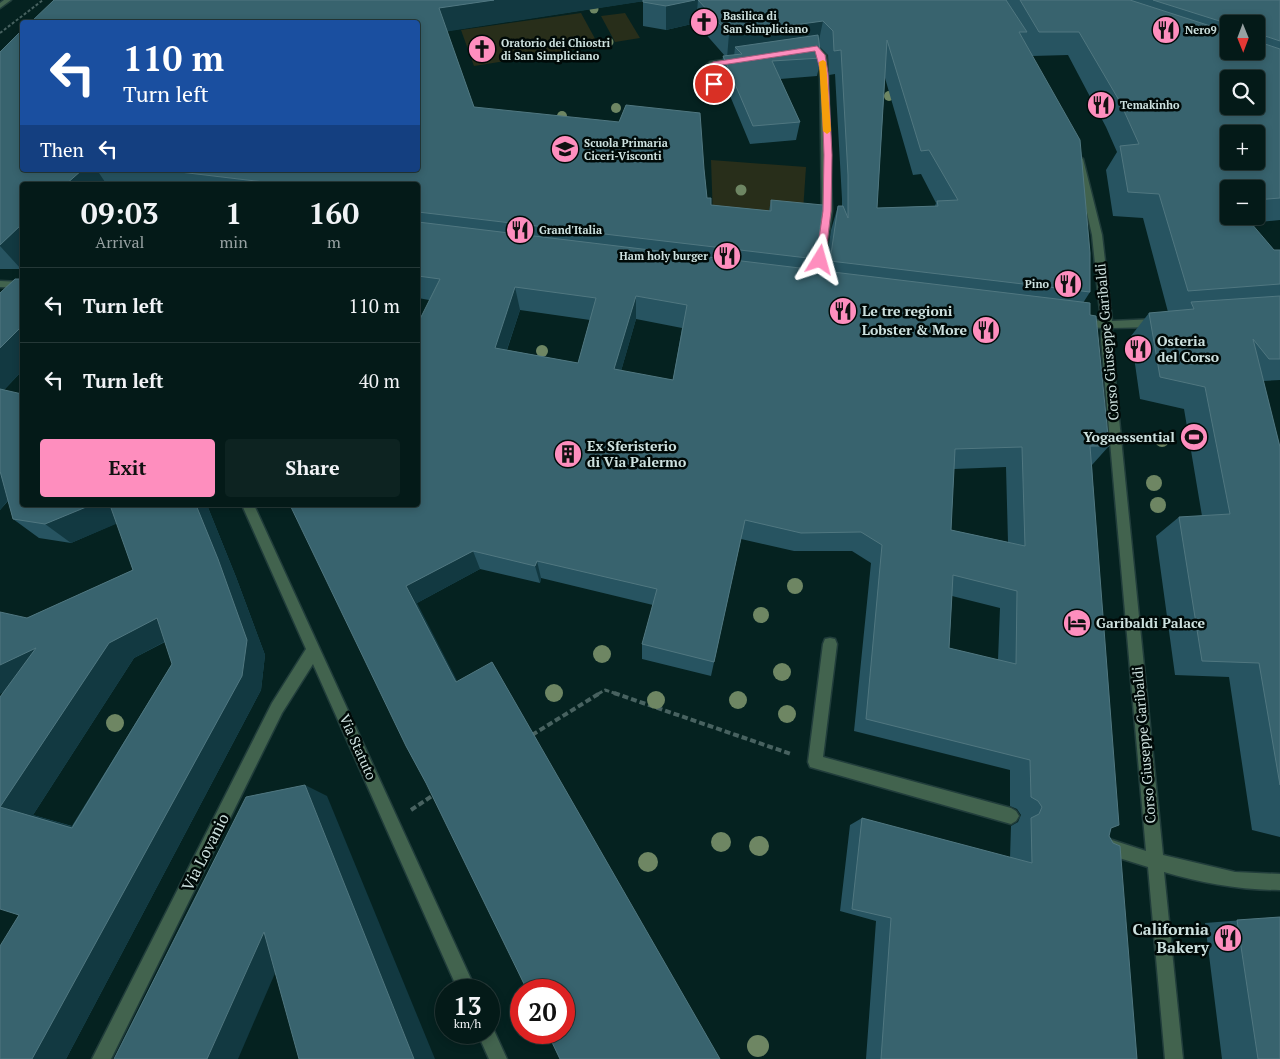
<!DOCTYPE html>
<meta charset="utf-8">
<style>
body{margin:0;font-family:"PT Serif",serif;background:#0d2321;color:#f1f3f6;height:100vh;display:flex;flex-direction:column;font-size:19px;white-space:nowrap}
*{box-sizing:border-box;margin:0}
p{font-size:16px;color:#97a1a2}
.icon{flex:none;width:28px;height:28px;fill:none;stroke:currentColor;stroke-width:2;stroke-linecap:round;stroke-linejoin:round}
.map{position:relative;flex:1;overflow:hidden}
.drawer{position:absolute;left:20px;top:182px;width:400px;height:325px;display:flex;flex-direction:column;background:#041a18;border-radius:5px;box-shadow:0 2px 8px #0003,0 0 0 1px #253837}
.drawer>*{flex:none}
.top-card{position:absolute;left:20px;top:20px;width:400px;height:152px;border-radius:5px;box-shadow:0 2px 8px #0003,0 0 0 1px #253837;background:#1a4fa0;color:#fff;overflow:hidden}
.needle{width:32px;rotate:179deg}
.controls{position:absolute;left:1220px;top:15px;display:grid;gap:10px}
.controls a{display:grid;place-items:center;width:45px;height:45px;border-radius:5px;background:#041a18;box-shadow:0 2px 8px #0003,0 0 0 1px #253837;font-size:25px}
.speed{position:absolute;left:435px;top:979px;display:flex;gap:10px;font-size:25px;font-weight:700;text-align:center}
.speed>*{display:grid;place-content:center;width:65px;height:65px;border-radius:50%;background:#041a18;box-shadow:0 2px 8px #0003,0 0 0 1px #253837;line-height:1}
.speed small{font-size:12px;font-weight:400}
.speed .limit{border:8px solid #d22;background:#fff;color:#111}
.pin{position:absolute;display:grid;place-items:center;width:42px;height:42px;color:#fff;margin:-21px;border:2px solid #fff;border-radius:50%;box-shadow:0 1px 5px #0007}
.me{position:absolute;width:55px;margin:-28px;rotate:8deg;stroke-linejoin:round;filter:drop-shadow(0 0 4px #0008)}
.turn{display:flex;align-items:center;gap:18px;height:105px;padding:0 20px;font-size:22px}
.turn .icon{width:65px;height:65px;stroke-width:2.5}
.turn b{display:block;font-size:35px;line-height:42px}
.then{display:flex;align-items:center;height:48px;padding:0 20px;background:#0003;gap:10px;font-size:19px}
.eta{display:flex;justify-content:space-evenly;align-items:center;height:85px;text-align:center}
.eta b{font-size:30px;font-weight:600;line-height:35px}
.cta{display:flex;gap:10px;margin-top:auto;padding:10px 20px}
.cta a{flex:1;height:58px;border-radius:5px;background:#fe8ebe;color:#111;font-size:20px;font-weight:600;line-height:58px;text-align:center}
.cta a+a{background:#0d2321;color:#f1f3f6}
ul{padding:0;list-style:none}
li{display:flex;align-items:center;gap:15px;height:75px;padding:0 20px;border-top:1px solid #253837}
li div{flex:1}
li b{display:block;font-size:19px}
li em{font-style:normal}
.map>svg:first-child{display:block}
.green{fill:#282e1a}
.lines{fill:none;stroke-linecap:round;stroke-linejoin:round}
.lane-casing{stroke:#213d3b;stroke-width:3}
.street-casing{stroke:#213d3b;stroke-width:3}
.path-far2{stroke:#486260;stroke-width:2;stroke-dasharray:3 2;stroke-linecap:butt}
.path-far1{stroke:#486260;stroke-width:3;stroke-dasharray:5 2.5;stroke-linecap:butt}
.path{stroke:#486260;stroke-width:4;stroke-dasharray:6 3;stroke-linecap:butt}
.lane{fill:#42634e;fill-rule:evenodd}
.street{fill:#42634e;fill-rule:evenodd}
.tree{fill:#6e8663}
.wall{fill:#275461;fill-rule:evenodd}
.shaded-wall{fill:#123941}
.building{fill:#38636e;stroke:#507780;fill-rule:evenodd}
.route{fill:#fe8ebe;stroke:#a55c7c}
.slow{fill:#f59e0b}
.labels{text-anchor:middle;stroke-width:5;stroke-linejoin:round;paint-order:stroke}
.far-poi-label{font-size:11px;font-weight:bold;fill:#cde1df;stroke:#000a08;text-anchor:start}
.poi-label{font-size:14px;font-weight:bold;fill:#cde1df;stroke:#000a08;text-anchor:start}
.street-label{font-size:14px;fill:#cde1df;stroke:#000a08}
.near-street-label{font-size:16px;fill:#cde1df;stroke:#000a08}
.near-poi-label{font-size:16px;font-weight:bold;fill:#cde1df;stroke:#000a08;text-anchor:end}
</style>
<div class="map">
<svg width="1280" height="1059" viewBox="0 0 1280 1059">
<rect width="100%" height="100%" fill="#052220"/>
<g class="green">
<polygon points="581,13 599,46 474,66 461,30"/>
<polygon points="625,13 640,38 615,42 601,16"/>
<polygon points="711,160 806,167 802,226 713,218"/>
</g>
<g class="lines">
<defs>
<g id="lane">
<polygon points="817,46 826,55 828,73 832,211 821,288 816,291 811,288 822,211 820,73 818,55 815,51 807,52 803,50"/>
<polygon points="737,58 741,60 740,62 715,66 709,71 718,83 717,85 711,85 701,71 710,62"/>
</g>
<g id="street">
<polygon points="4,0 11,0 0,8 0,3"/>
<path d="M1079,156L1083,159L1102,235L1112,321L1155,319L1160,323L1155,327L1112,328L1111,339L1163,855L1235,872L1280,874V890C1240,890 1202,883 1164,872L1183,1059H1165L1148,867L1100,852L1098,846L1100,840L1106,838L1146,851L1101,339L1102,328L1081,326L1076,322L1081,318L1101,321L1092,235L1075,159Z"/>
<polygon points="0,281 22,282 22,288 0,287"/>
<polygon points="242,505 254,505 476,990 458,990 313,664 282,713 111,1059 92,1059 272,703 306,649"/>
<polygon points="830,638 835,639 837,644 823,757 1011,808 1016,811 1019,816 1016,821 1011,824 810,767 808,762 823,644 825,639"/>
<polygon points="489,1024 492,1026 507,1059 489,1059 477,1032 489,1032"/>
</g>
</defs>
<use href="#lane" class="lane-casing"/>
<use href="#street" class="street-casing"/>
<polyline class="path-far2" points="0,33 43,0"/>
<polyline class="path-far1" points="598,694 605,690 617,694"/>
<g class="path">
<polyline points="614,693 791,754"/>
<polyline points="532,735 600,693"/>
<polyline points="411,810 435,794"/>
</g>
<use href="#lane" class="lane"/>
<use href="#street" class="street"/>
</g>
<g class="tree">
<circle cx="594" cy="9" r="4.5"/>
<circle cx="609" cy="42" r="4.5"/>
<circle cx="889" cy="96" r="5"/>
<circle cx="616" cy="108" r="5"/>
<circle cx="562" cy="116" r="5"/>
<circle cx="741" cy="190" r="5.5"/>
<circle cx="542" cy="351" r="6"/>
<circle cx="1162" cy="440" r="7"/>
<circle cx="1154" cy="483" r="8"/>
<circle cx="1158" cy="505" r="8"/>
<circle cx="795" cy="586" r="8"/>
<circle cx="761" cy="615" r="8"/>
<circle cx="602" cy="654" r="9"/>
<circle cx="782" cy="672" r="9"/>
<circle cx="554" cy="693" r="9"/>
<circle cx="656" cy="700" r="9"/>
<circle cx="738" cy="700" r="9"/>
<circle cx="787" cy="714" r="9"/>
<circle cx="115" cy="723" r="9"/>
<circle cx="721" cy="842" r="10"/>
<circle cx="759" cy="846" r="10"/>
<circle cx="648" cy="862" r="10"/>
<circle cx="758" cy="1046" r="11"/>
</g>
<g class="wall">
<path d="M370,0H1280V220L1250,223L1274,250H1280V380L1263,381L1280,447V837L1252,830L1229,677L1175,675L1156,536L1179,517L1202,516L1184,409L1140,399L1131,336L1149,313L1168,312L1143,218L1113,216L1106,170L1117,152L1106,127L1068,55L1032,56L1090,292L1083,303L1090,315L1109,446L1092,465L1111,828L1109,836L1137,1059H866L876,921L840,911L850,825L862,818L1010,858L1011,826L1018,822L1021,815L1017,809L1010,806V770L854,731L871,563L852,551H794L741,539L711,676L642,659V644L653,605L541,578L540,583L480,569L417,603L426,783L406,746L418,505L429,300L418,298V185H22L21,269H0V52L22,170H418ZM643,1V26L666,30L696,23L725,56H723L721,74L750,144L796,140L800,122L780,79L817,76L821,58L819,46L828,55L829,75L835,74L842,199V206H838L831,230L825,271L813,270L816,259L771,200L769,211L711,205L707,198L704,169L474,107L447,31ZM1229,24H1256V51H1229ZM885,78L913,175L921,174L936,203L935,206L877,208ZM1229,189H1256V216H1229ZM520,310L590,320L578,363L507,350ZM636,319L682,328L673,380L621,371ZM1006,467L1008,542L951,530L954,469ZM952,596L1000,608L998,660L949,648Z"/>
<path d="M0,293L22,371L4,390L22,505H207L236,577L265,655L261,690L66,1059H0L19,915L3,693L27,618L133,570L117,523L71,543L39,538L13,519L8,501L0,510ZM165,642L172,664L72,826L33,815L134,658Z"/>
<polygon points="1280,917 1280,1059 1222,1059 1205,923"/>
</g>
<g class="shaded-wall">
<polygon points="494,0 645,0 645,1 444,32 439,8"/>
<polygon points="695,0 698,0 696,23 666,30 666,6"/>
<polygon points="823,21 818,45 735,47 734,57 727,58 729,34"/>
<polygon points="82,170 97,170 107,185 65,185"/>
<polygon points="22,224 22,267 21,269 0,246 0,245"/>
<polygon points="515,287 520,310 500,370 495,348"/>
<polygon points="636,296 636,319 615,392 614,369"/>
<polygon points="22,326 22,371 0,394 0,348"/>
<polygon points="0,463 22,483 0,510"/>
<polygon points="91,505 116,505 130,518 71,543 45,524"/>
<polygon points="196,505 207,505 236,577 265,655 261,690 66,1059 32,1059 242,676"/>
<polygon points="473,551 480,569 417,603 465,696 456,682 406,586"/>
<polygon points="537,561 541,578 540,583 535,566"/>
<polygon points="157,618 179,634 134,658 33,815 102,835 72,828 0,807 109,643"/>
<polygon points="36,648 65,663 0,694 0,665"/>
<polygon points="305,785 327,796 435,1059 414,1059"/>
<polygon points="264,932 292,934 238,1059 207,1059"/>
</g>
<g class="building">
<polygon points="54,0 494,0 439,8 474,107 619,122 626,105 700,113 704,169 707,198 711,198 711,205 771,211 771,200 823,205 816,259 418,212 418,185 289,185 163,170 418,170 418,22 31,22"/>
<polygon points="643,0 695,0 666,6 643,2"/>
<path d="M698,0H1006L1027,32H1019L1080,140L1090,253V292L830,261L838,206H843L848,218V175L841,50L834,51L833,31L823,21L729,34ZM887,40L921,151L929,150L958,200L937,201L938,206L877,208Z"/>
<path d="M1020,0H1130L1229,32V51H1256V41L1280,49V198L1256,200V189H1229V216H1245L1274,250H1280V284L1188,291L1159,194L1128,192L1120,146L1139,144L1120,102L1079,32H1039ZM1229,79H1256V106H1229ZM1229,134H1256V161H1229Z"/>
<polygon points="1153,0 1280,0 1280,41 1256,33 1256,24 1229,24"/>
<polygon points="22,30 22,170 82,170 65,185 22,185 22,224 0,245 0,52"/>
<polygon points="818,35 821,58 772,61 800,122 753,126 723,56 742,54 735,47"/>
<path d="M418,222L1090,303V315L1096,316L1109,446H1090L1119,825L1111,828L1109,836L1113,843L1120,846L1137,1059H881L891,918L852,909L862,818L1032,863L1031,818L1039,814L1042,807L1038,801L1031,797L1030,760L866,719L882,545L861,532L801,533L745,520L714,662L642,644L657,589L537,561L535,566L473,551L406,586L456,682L492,662L720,1059H560L547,1032H564V990H527L426,783L406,746L290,505H418V323L440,279L418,276ZM515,287L596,298L578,363L495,348ZM636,296L687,305L673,380L614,369ZM1022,447L1025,546L951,530L955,449ZM953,575L1017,591L1016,664L949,648Z"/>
<polygon points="15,279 22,279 22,326 0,348 0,293"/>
<polygon points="1280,296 1280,359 1269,359 1253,339 1280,447 1280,785 1259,663 1202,661 1179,517 1230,514 1205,387 1160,377 1149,313 1194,309 1191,302"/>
<polygon points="0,389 22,394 22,505 91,505 45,524 13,519 0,471"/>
<polygon points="110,505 196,505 218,559 247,640 242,676 32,1059 0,1059 0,946 19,915 0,909 0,807 72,828 172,664 157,618 109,643 0,807 0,697 36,648 0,665 0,612 27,618 133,570"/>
<polygon points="305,785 414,1059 299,1059 264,932 207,1059 114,1059 246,797"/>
<polygon points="1280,917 1280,1059 1258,1059 1237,920"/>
</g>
<polygon class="route" points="817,46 825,55 828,73 832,155 831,211 825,260 820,263 816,260 823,211 824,155 821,73 815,51 715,66 709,71 718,84 714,86 702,70 713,62"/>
<polygon class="slow" points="823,60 826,62 831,131 827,134 823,131 819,62"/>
<defs>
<symbol id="church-disc" viewBox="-11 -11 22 22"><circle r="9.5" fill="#fe8ebe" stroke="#000a08"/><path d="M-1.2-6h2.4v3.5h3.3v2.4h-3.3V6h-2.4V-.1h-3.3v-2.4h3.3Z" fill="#111"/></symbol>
<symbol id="restaurant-disc" viewBox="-11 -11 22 22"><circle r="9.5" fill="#fe8ebe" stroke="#000a08"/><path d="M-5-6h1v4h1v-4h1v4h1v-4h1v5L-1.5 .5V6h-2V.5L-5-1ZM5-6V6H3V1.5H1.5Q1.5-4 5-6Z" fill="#111"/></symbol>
<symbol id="school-disc" viewBox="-11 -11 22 22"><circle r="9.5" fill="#fe8ebe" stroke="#000a08"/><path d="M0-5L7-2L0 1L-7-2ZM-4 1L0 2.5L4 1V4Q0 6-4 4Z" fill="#111"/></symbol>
<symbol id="stadium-disc" viewBox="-11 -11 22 22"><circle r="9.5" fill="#fe8ebe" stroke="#000a08"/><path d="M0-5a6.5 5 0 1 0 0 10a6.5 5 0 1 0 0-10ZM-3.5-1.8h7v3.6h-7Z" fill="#111"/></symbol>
<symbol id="building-disc" viewBox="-11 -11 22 22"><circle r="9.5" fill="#fe8ebe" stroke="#000a08"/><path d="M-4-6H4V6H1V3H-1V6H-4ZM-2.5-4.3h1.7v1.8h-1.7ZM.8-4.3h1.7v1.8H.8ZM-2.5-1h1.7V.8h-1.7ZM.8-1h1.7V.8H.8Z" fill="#111"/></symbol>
<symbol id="hotel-disc" viewBox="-11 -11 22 22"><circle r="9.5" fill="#fe8ebe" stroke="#000a08"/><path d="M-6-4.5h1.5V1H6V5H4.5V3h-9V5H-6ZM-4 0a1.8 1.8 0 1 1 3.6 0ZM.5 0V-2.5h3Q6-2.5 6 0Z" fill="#111"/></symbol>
</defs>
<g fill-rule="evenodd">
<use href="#church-disc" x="688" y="6" width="32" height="32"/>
<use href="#restaurant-disc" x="1150" y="14" width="32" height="32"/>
<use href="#church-disc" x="466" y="33" width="32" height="32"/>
<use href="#restaurant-disc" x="1085" y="89" width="32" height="32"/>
<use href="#school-disc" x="549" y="133" width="32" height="32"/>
<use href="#restaurant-disc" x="504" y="214" width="32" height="32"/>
<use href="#restaurant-disc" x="711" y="240" width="32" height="32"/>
<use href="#restaurant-disc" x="1052" y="268" width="32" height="32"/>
<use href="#restaurant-disc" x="827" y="295" width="32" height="32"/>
<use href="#restaurant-disc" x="970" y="314" width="32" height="32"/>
<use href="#restaurant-disc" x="1122" y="333" width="32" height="32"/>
<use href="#stadium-disc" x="1178" y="421" width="32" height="32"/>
<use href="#building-disc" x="552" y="438" width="32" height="32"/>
<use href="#hotel-disc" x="1061" y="607" width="32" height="32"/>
<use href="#restaurant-disc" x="1212" y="922" width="32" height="32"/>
</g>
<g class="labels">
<g class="far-poi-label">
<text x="723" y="20">Basilica di<tspan x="723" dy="13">San Simpliciano</tspan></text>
<text x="1185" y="34">Nero9</text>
<text x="501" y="47">Oratorio dei Chiostri<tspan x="501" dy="13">di San Simpliciano</tspan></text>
<text x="1120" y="109">Temakinho</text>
<text x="584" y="147">Scuola Primaria<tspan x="584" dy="13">Ciceri-Visconti</tspan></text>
<text x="539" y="234">Grand'Italia</text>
<text x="708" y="260" text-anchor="end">Ham holy burger</text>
<text x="1049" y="288" text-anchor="end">Pino</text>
</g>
<g class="poi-label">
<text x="862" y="316">Le tre regioni</text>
<text x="967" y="335" text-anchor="end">Lobster &amp; More</text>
<text x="1157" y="346">Osteria<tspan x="1157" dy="16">del Corso</tspan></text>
<text x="1175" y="442" text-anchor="end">Yogaessential</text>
<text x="587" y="451">Ex Sferisterio<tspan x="587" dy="16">di Via Palermo</tspan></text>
<text x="1096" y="628">Garibaldi Palace</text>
</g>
<g class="street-label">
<text transform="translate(1107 342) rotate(-95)" y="5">Corso Giuseppe Garibaldi</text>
<text transform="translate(1144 745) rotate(-95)" y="5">Corso Giuseppe Garibaldi</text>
<text transform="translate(358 747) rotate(66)" y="5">Via Statuto</text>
</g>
<g class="near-street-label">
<text transform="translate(205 852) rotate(-63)" y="6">Via Lovanio</text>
</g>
<g class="near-poi-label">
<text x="1209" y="935">California<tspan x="1209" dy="18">Bakery</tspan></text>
</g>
</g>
</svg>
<div class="controls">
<a><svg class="needle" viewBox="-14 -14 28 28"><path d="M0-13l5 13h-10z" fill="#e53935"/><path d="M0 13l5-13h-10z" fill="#97a1a2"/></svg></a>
<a><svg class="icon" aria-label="search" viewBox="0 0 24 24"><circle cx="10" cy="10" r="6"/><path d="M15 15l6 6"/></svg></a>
<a>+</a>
<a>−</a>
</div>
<div class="speed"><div>13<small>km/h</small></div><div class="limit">20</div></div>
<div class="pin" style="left:714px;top:84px;background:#d93025"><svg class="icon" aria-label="arrive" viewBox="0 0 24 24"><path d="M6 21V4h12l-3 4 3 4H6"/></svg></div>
<svg class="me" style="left:820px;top:260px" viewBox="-20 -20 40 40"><path d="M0-17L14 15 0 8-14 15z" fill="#fe8ebe" stroke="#fff" stroke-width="4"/></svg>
<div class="top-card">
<div class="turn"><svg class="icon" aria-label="left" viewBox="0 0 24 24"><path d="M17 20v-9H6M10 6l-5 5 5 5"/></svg><div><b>110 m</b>Turn left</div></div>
<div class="then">Then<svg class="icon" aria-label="left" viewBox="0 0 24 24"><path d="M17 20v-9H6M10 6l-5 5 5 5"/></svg></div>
</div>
<section class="drawer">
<div class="eta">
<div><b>09:03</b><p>Arrival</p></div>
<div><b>1</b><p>min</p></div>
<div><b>160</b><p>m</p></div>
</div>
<ul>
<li><svg class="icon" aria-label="left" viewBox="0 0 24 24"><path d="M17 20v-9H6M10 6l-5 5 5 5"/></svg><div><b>Turn left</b></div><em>110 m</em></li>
<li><svg class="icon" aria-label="left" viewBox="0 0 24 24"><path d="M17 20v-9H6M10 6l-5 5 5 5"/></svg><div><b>Turn left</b></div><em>40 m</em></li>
</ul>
<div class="cta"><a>Exit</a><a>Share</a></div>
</section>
</div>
